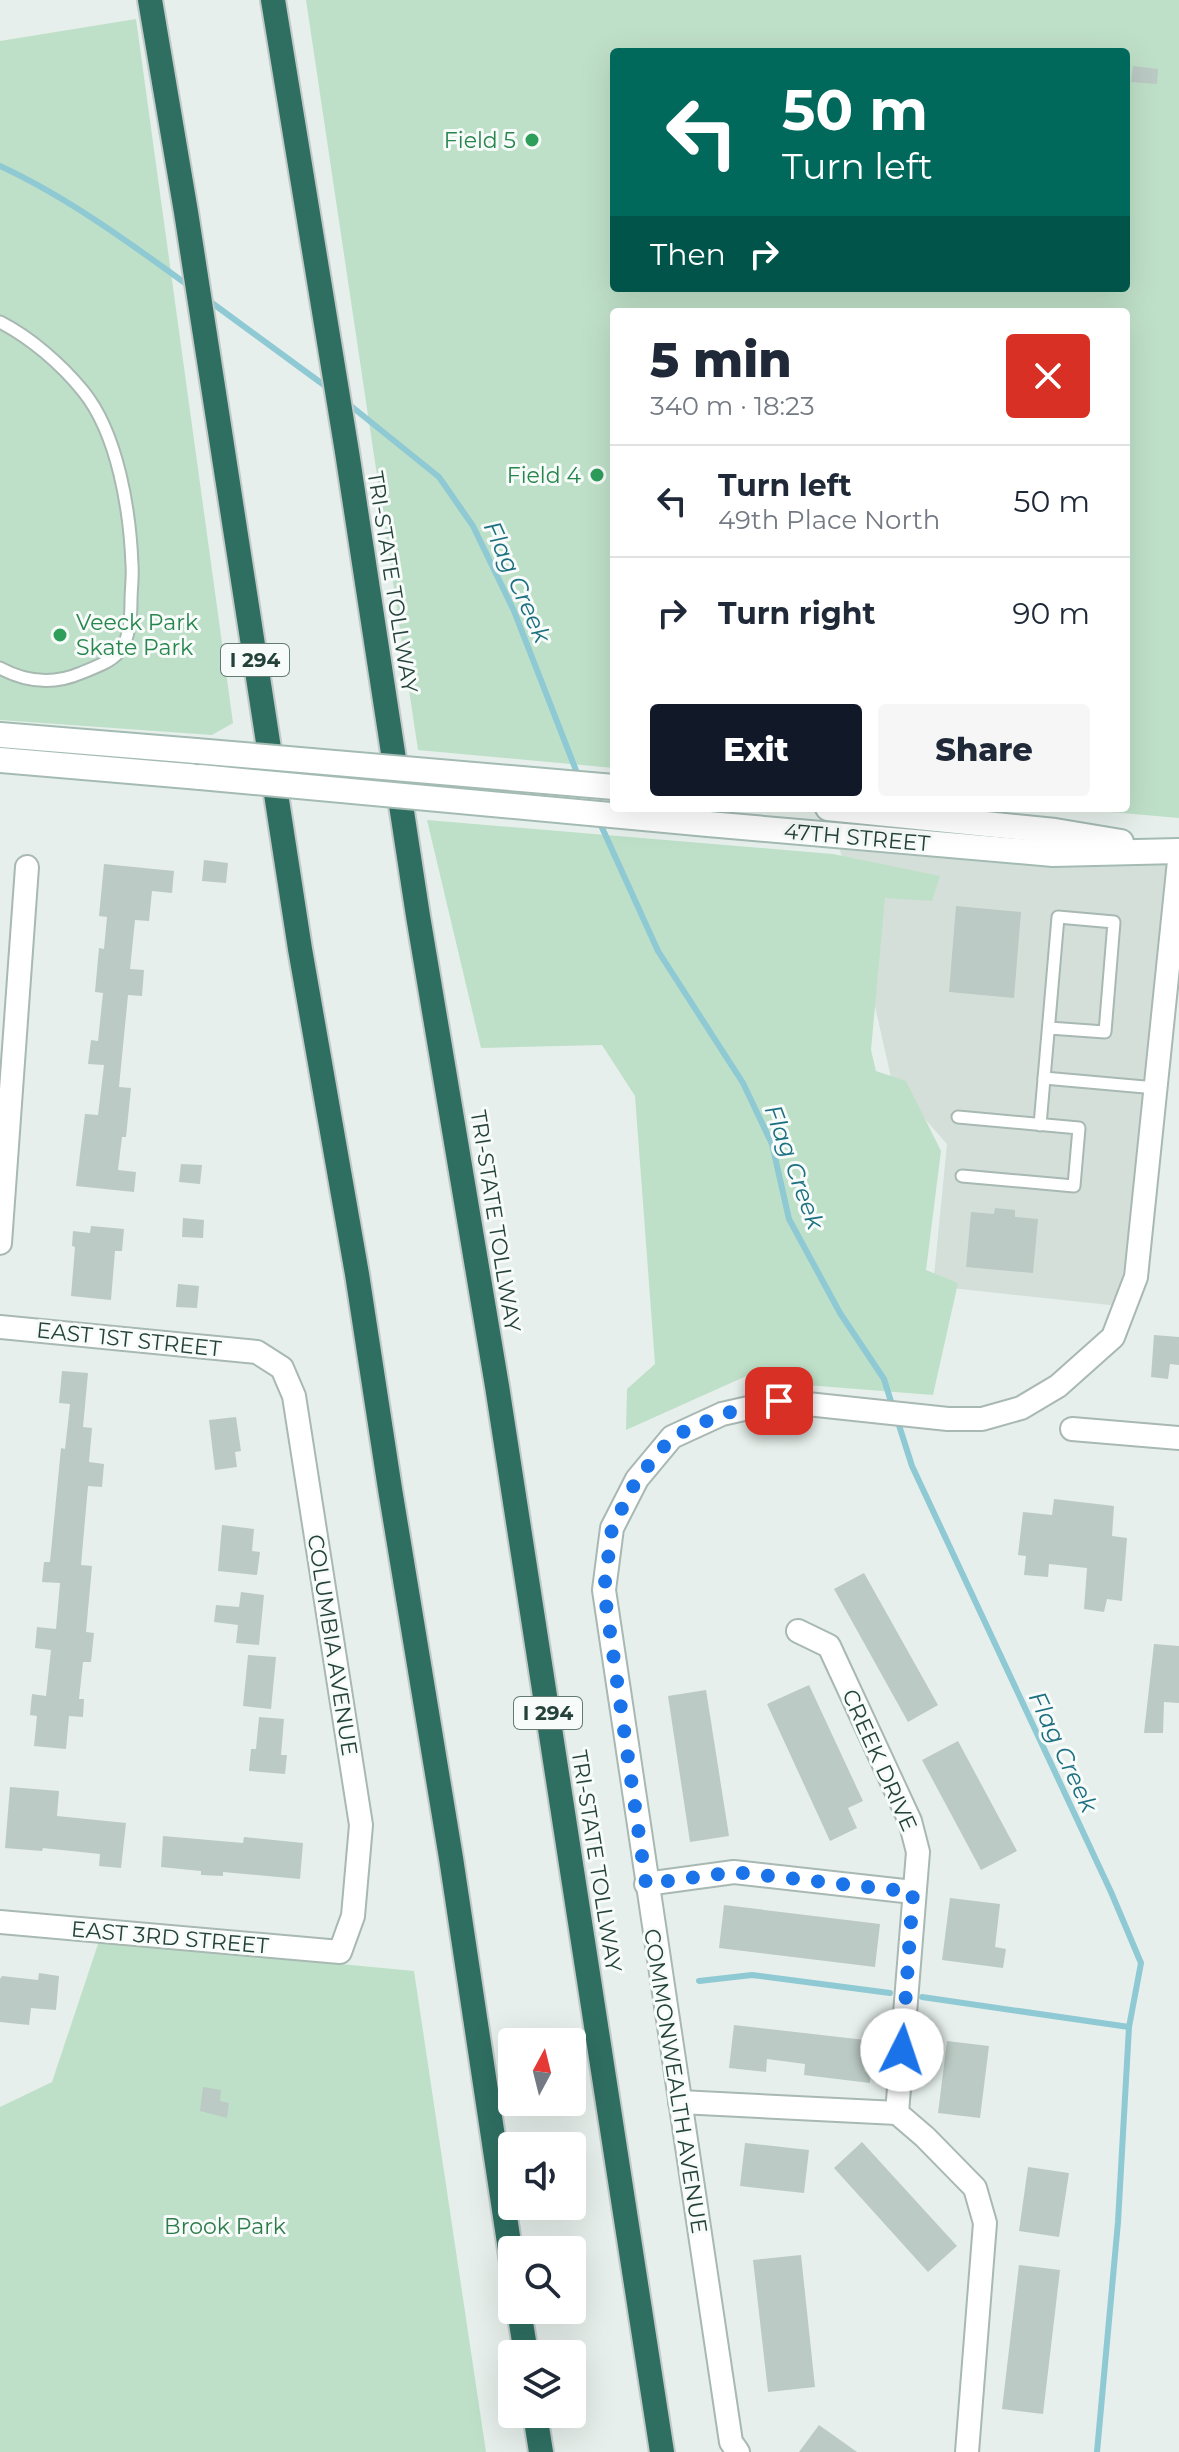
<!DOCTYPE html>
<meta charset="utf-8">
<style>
body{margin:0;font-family:Montserrat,sans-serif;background:#f6f6f7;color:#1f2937;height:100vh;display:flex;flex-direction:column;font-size:30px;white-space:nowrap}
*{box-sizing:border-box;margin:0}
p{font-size:26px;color:#747a83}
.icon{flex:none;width:44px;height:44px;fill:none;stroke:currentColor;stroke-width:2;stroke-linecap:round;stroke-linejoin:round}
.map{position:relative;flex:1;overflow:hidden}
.details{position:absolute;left:610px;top:308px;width:520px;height:504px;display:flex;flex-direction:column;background:#fff;border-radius:8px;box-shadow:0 8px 32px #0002}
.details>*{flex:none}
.guide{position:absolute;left:610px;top:48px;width:520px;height:244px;border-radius:8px;box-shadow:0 8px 32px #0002;background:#00695c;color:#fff;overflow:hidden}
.needle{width:52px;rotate:7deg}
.fabs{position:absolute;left:498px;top:2028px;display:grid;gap:16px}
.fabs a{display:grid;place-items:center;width:88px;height:88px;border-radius:8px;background:#fff;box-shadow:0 8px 32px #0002;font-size:40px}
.pin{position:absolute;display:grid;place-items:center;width:68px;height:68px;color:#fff;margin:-34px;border-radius:16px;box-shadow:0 4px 12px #0006}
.me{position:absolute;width:88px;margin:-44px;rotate:4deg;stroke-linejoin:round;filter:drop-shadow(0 0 6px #0008)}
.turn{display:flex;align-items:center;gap:28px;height:168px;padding:0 40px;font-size:36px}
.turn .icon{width:104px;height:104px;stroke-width:2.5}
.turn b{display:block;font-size:56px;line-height:68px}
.then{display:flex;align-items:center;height:76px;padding:0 40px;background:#0003;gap:16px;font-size:30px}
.round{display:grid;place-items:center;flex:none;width:84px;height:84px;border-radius:8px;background:#f6f6f7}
.headline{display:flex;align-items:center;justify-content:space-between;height:136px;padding:0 40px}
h1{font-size:48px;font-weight:800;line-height:60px}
.button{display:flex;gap:16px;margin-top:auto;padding:16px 40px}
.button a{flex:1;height:92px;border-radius:8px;background:#111827;color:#fff;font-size:32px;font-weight:800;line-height:92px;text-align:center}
.button a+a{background:#f6f6f7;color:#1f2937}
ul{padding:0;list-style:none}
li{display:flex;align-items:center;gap:24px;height:112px;padding:0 40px;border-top:2px solid #e0e1e3}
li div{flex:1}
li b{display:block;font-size:30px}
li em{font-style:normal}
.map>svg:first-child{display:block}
.built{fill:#d4dfda}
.green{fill:#bfe0c8;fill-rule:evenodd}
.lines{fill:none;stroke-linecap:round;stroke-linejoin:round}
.stream{stroke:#8ec9d4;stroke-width:6}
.building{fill:#bbcac4}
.service-casing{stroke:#a8b8b2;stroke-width:15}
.minor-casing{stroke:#a8b8b2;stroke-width:26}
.secondary-casing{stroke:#a4bbb3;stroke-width:28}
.motorway-casing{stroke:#c2cac8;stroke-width:28}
.service{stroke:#fff;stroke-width:11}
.minor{stroke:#fff;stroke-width:22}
.secondary{stroke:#fff;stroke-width:24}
.motorway{stroke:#2f6f62;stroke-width:24}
.secondary-bridge-casing{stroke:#a4bbb3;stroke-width:28;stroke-linecap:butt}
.secondary-bridge{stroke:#fff;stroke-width:24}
.route{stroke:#1a73e8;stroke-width:14;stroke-dasharray:0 25.2}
.leisure-dot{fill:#2e9e5b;stroke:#f7fbf9;stroke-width:3}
.labels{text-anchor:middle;stroke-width:6;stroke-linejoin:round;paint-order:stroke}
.shield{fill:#f7fbf9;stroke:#637a73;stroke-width:2}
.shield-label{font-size:20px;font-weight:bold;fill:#24423a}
.leisure-label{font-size:22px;fill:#27864d;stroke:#f7fbf9;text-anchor:end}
.street-label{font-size:22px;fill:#24423a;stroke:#f7fbf9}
.park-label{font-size:22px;fill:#2d7a4b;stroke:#f7fbf9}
.water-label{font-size:24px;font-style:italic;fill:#1c6f80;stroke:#f7fbf9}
</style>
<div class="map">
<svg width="1179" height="2452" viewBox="0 0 1179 2452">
<rect width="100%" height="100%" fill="#e6efeb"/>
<polygon class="built" points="838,841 1173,856 1131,1277 1119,1306 933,1286 947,1144 892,1082"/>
<g class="green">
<path d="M306,0H1179V818L1064,808H1126V312H614V768L418,750ZM614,52H1126V288H614Z"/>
<polygon points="136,19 233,723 212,735 0,720 0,41"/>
<polygon points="427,820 833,854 940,876 932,901 885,898 871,1050 876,1071 906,1081 941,1151 926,1270 958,1283 933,1395 793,1384 762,1369 626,1430 627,1389 655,1364 635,1096 602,1045 481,1048"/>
<polygon points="99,1941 414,1971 486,2452 0,2452 0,2107 52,2082"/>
</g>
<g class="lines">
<g class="stream">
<path d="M0,166C67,197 130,243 189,286"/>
<polyline points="208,300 328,388"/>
<polyline points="346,402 439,477 473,526 514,611 579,778"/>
<polyline points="599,821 658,951 743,1083 772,1144 789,1219 840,1313 884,1379 893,1408"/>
<polyline points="897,1419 912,1466 1111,1892 1141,1963 1129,2027 1118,2222 1097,2452"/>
<polyline points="699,1981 752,1975 890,1993"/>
<polyline points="922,1997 1129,2027"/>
</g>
</g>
<g class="building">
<polygon points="1133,66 1158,69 1157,84 1131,82"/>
<polygon points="204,860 228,863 226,883 202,881"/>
<polygon points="104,864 174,871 172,893 152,891 149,921 135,920 130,969 144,970 142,996 128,995 119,1087 131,1088 126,1137 122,1137 118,1170 136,1172 134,1192 76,1186 85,1114 98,1115 104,1065 88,1064 91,1040 98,1041 103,993 95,992 99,948 104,949 107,917 99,916"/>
<polygon points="956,906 1021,912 1014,998 949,992"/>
<polygon points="181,1164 202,1165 200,1184 179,1182"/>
<polygon points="995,1208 1015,1210 1015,1217 1038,1219 1033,1273 966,1267 971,1212 994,1214"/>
<polygon points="183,1218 204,1220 203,1238 182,1237"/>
<polygon points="91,1226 124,1229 122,1251 115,1251 111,1300 71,1296 75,1247 72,1246 73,1231 90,1233"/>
<polygon points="178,1284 199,1286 197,1308 176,1307"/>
<polygon points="1154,1335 1179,1337 1179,1365 1170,1364 1168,1379 1151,1377"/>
<polygon points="62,1371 88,1373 83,1427 92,1428 89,1462 104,1464 102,1487 88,1486 81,1565 92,1566 86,1632 94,1633 91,1662 83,1662 79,1699 84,1699 83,1717 69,1716 66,1749 34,1746 37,1716 30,1715 32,1694 46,1696 51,1650 35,1648 37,1627 56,1629 60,1583 42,1582 44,1562 50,1562 61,1448 65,1449 70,1404 59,1403"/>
<polygon points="236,1417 241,1451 235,1452 237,1467 215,1470 209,1420"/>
<polygon points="1054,1499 1114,1506 1112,1536 1127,1538 1122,1601 1107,1599 1104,1612 1084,1609 1087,1568 1049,1564 1048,1577 1024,1575 1026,1556 1018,1555 1023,1512 1052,1515"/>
<polygon points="222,1525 254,1529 252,1551 260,1552 257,1575 218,1571"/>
<polygon points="864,1573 938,1705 908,1722 834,1589"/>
<polygon points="241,1592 264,1595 259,1645 236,1643 238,1625 214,1622 216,1605 239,1607"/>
<polygon points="1154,1644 1179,1646 1179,1703 1164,1702 1163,1733 1144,1733"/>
<polygon points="248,1655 276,1657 271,1709 243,1706"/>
<polygon points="809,1685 863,1801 848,1808 857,1828 830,1841 767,1704"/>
<polygon points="706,1690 729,1836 690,1842 668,1696"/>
<polygon points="259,1717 284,1719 281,1755 287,1755 285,1774 249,1771 251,1749 256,1749"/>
<polygon points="958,1741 1017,1851 981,1870 922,1760"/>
<polygon points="10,1787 59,1791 57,1816 126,1823 121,1868 99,1866 100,1854 43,1848 42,1851 5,1848"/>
<polygon points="163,1836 243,1843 244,1837 303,1843 300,1879 223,1872 223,1876 201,1875 201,1871 161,1867"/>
<polygon points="950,1898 1000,1904 995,1947 1006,1949 1003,1968 942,1960"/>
<polygon points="724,1905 880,1924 875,1967 719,1948"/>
<polygon points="39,1973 59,1976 56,2010 31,2008 29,2025 0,2022 0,1979 2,1976 38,1980"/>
<polygon points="734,2025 874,2041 870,2083 804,2075 805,2064 767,2059 766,2072 729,2068"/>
<polygon points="947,2041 989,2046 980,2118 938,2113"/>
<polygon points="203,2087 221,2090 220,2101 229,2103 227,2118 200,2111"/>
<polygon points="862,2142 957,2246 928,2272 834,2168"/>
<polygon points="745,2143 809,2150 804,2193 740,2186"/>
<polygon points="1028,2167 1069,2173 1059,2237 1019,2231"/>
<polygon points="801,2255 815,2387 768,2392 753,2260"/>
<polygon points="1019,2265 1060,2270 1043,2414 1002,2409"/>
<polygon points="819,2425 857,2452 799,2452"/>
</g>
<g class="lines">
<defs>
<g id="service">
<path d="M0,322C31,338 61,364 83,391C118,434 130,511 132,565C133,577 131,589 131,601C131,616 130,641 118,653C109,663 93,668 81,673C53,685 26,682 0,668"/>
<polyline points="1044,1078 1156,1088"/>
<polyline points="958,1117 1079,1128 1074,1186 962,1176"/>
<polyline points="1040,1125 1058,917 1114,922 1105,1032 1049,1028"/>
</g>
<g id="minor">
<polyline points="0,1243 27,867"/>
<polyline points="0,1327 257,1352 282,1368 294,1396 361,1825 353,1916 340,1952 0,1922"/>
<polyline points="1072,1429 1179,1438"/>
<polyline points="798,1631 829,1646 910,1821 918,1852 897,2113 925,2137 975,2188 985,2223 967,2452"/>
<polyline points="646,1884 734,1872 913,1892"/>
<polyline points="680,2102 897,2113"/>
<polyline points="738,2452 731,2442 604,1590 612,1528 637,1479 672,1437 722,1414 779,1401 948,1419 982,1419 1021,1408 1058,1386 1113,1337 1136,1277 1179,861"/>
</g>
<g id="secondary">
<polyline points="0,735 196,751"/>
<polyline points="0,760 200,777"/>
<polyline points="828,808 1055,831 1121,842"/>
<polyline points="708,824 1053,854 1179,851"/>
</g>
<g id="motorway">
<polyline points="150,0 186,212 300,949 357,1274 390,1489 451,1858 512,2263"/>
<polyline points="273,0 347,452 418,916 497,1386 662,2452"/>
<polyline points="519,2310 526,2354"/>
<polyline points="535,2414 541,2452"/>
</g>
</defs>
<use href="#service" class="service-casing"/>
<use href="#minor" class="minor-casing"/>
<use href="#secondary" class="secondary-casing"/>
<use href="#motorway" class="motorway-casing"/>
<use href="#service" class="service"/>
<use href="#minor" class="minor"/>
<use href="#secondary" class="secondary"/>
<use href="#motorway" class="motorway"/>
<defs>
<g id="secondary-bridge">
<polyline points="196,751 614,787"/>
<polyline points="200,777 708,824"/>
</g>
</defs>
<use href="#secondary-bridge" class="secondary-bridge-casing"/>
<use href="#secondary-bridge" class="secondary-bridge"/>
</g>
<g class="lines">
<polyline class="route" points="779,1401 722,1414 672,1437 637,1479 612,1528 604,1590 646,1884 734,1872 913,1892 902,2050"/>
</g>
<g class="leisure-dot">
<circle cx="532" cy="140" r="8"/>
<circle cx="597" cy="475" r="8"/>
<circle cx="60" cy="635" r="8"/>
</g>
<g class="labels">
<g class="shield">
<rect x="221" y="644" width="68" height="32" rx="6"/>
<rect x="514" y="1697" width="68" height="32" rx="6"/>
</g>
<g class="shield-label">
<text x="255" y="667">I 294</text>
<text x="548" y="1720">I 294</text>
</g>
<g class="leisure-label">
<text x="516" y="148">Field 5</text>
<text x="581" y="483">Field 4</text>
<text x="76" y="630" text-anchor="start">Veeck Park<tspan x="76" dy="25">Skate Park</tspan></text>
</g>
<g class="street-label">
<text transform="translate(393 582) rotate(81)" y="8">TRI-STATE TOLLWAY</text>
<text transform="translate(857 837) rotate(5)" y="8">47TH STREET</text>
<text transform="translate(496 1221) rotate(81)" y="8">TRI-STATE TOLLWAY</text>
<text transform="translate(129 1339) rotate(6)" y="8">EAST 1ST STREET</text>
<text transform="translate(333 1645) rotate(81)" y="8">COLUMBIA AVENUE</text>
<text transform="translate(880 1760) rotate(66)" y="8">CREEK DRIVE</text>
<text transform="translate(597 1861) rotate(81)" y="8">TRI-STATE TOLLWAY</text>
<text transform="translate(170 1937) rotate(5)" y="8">EAST 3RD STREET</text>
<text transform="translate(676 2081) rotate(81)" y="8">COMMONWEALTH AVENUE</text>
</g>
<g class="park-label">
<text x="225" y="2234">Brook Park</text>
</g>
<g class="water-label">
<text transform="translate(517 582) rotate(66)" y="8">Flag Creek</text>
<text transform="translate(794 1167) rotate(70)" y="8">Flag Creek</text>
<text transform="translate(1063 1752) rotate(65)" y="8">Flag Creek</text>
</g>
</g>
</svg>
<div class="fabs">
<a><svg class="needle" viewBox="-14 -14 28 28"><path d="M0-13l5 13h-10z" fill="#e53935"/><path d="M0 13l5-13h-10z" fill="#747a83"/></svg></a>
<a><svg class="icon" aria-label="sound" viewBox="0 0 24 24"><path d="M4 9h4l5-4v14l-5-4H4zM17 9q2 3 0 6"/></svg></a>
<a><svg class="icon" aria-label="search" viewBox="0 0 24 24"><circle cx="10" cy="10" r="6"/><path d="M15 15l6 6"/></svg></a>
<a><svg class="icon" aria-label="layers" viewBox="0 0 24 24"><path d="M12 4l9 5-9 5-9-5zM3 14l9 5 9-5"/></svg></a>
</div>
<div class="pin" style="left:779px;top:1401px;background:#d93025"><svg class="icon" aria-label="arrive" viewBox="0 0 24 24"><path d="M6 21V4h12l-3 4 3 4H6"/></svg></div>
<svg class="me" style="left:902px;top:2050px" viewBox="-20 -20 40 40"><circle r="19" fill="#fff"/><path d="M0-13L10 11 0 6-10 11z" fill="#1a73e8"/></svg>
<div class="guide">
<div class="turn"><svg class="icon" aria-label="left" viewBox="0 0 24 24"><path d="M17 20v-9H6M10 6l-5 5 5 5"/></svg><div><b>50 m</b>Turn left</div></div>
<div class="then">Then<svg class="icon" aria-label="right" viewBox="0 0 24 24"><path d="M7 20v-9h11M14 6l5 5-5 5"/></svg></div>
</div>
<section class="details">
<div class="headline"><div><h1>5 min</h1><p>340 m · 18:23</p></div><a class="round" style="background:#d93025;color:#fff"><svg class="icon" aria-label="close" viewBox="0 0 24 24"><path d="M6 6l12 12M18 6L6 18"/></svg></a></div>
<ul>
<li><svg class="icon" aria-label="left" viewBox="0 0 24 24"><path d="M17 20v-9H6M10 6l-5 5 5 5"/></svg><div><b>Turn left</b><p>49th Place North</p></div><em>50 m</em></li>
<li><svg class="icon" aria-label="right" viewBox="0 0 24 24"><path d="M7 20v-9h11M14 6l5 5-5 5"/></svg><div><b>Turn right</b></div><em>90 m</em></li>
</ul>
<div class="button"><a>Exit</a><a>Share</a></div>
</section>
</div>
